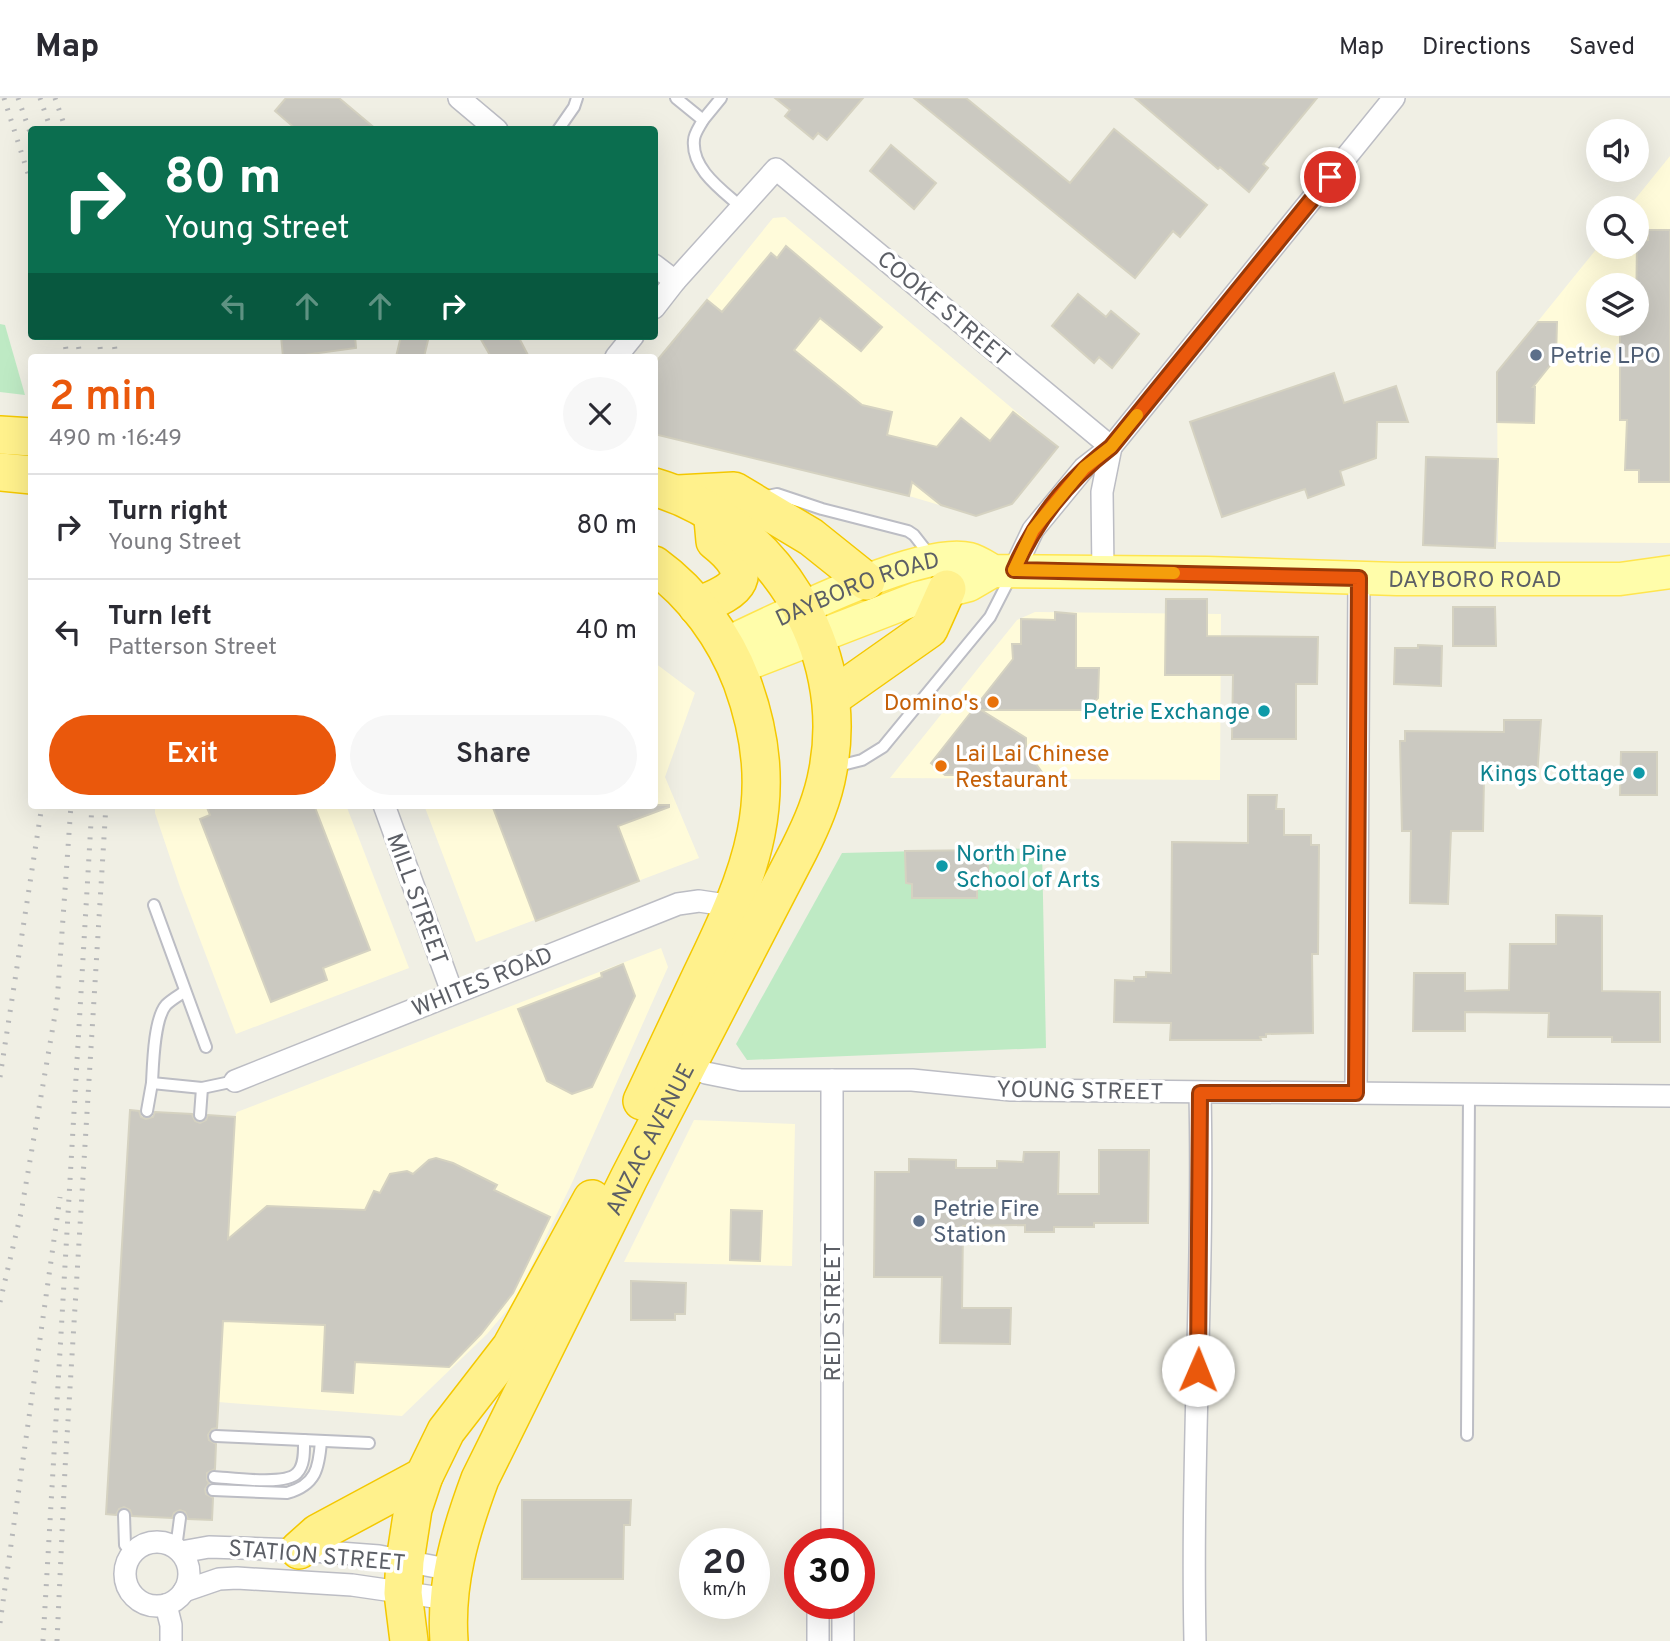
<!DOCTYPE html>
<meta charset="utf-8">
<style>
body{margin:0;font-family:Overpass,sans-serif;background:#f7f7f7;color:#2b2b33;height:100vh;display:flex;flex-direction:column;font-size:26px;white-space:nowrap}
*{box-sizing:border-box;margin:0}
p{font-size:23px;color:#7c7c81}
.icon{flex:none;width:38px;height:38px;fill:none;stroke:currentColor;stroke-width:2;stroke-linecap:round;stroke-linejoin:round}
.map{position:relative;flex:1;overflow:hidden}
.drawer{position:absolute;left:28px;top:256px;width:630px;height:455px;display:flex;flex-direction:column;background:#fff;border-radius:7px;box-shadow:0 7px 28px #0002}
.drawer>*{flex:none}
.hud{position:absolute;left:28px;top:28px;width:630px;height:214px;border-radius:7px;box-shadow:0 7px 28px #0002;background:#0b6e4f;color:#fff;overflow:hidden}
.controls{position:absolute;left:1586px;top:21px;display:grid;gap:14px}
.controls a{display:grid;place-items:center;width:63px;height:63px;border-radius:50%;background:#fff;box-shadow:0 7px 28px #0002;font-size:35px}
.speed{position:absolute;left:679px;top:1430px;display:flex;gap:14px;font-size:35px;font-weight:700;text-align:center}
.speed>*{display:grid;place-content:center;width:91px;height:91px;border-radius:50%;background:#fff;box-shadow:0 7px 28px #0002;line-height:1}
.speed small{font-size:18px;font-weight:400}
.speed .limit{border:10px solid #d22;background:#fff;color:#111}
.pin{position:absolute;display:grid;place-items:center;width:60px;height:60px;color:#fff;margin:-30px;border:4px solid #fff;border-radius:50%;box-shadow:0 2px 7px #0007}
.me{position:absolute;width:77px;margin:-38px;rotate:1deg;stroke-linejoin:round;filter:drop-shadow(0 0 5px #0008)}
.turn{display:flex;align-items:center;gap:24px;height:147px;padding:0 21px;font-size:32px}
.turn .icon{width:91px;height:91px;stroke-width:2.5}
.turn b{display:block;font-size:49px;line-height:60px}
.lanes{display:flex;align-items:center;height:66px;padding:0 21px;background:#0003;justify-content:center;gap:35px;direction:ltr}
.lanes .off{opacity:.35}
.round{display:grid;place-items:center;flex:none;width:74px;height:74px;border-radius:37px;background:#f7f7f7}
.summary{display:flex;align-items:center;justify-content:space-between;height:119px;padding:0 21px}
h1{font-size:42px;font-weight:600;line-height:52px;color:#ea580c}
.cta{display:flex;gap:14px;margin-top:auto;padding:14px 21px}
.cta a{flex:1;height:80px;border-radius:42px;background:#ea580c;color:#fff;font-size:28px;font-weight:600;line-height:80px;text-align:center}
.cta a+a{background:#f7f7f7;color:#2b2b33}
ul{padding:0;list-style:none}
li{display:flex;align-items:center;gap:21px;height:105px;padding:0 21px;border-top:2px solid #e1e1e2}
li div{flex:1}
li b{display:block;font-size:26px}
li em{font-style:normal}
header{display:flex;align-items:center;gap:42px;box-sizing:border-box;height:98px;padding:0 35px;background:#fff;border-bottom:2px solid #e1e1e2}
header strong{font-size:33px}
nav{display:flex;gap:38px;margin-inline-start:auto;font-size:24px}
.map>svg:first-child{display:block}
.commercial{fill:#fffbda;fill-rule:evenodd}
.green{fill:#beeac4}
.building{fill:#cbc9c1;stroke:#d5d2c1;stroke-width:2}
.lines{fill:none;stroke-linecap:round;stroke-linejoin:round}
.lane-casing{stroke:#bcbdc4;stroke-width:14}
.street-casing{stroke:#bcbdc4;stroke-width:24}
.primary-casing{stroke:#ffe54e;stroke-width:35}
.highway-casing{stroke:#f4c800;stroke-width:40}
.lane{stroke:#fff;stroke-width:10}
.street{stroke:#fff;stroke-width:21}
.primary{stroke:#fffdaa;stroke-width:32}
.highway{stroke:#fff18c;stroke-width:37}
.rail{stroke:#b7b8b9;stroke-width:5;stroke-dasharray:2 9;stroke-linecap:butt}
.route-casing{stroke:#983908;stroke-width:18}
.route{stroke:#ea580c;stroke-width:12}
.slow{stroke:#f59e0b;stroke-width:12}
.service-dot{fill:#5c6f8a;stroke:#fff;stroke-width:2.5}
.food-dot{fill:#e8710a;stroke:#fff;stroke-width:2.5}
.culture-dot{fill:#0f9aa8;stroke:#fff;stroke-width:2.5}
.labels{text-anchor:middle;stroke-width:7;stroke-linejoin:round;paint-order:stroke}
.street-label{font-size:23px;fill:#5c5f66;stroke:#fff}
.service-label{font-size:23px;fill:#4e5e75;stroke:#fff;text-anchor:start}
.food-label{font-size:23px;fill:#c56008;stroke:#fff;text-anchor:end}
.culture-label{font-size:23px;fill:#0d838f;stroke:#fff;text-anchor:end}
</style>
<header>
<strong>Map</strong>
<nav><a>Map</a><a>Directions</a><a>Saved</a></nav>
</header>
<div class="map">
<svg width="1670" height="1543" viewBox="0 0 1670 1543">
<rect width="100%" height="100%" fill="#f0efe4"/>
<g class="commercial">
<path d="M1670,58V445L1498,444L1497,274L1598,149H1636V110H1628ZM1598,187H1636V226H1598Z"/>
<polygon points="785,119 1058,349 1012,406 976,418 909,398 655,336 655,266 773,120"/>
<polygon points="1035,514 1221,516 1220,682 890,680 1017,522"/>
<polygon points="655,565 695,595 665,679 699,760 476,844 424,707 654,707"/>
<polygon points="155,707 346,707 409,870 236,936 180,789 155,715"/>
<polygon points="661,850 668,869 571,1087 514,1204 487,1236 402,1318 218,1304 235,1019 237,1014"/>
<polygon points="694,1022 795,1026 792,1168 624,1164"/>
</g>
<g class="green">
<polygon points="0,226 5,227 25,297 0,294"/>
<polygon points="1042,750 1046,950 747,962 736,946 842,755"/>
</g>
<g class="building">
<polygon points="286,0 339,0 377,32 297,32 275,13"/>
<polygon points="775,0 863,0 827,42 818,35 813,41 785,18 790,12"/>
<polygon points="914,0 966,0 1070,85 1114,31 1207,107 1180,139 1173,133 1135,180"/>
<polygon points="1135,0 1317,0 1263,66 1268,70 1249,94 1220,69 1218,71"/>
<polygon points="891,47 936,85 914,111 870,73"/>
<polygon points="1648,132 1670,132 1670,384 1639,384 1639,372 1625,372 1627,322 1620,322 1620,226 1636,226 1637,142 1648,142"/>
<polygon points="786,148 882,229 861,253 820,220 794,252 862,307 892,314 887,337 937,349 961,320 990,343 1013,314 1058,349 1012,406 976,418 941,407 912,384 909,398 654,336 654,266 707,202 722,214 771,155 777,160"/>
<polygon points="1078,196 1106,219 1111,213 1139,236 1112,270 1099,259 1094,265 1052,228"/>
<polygon points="1538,224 1557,224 1556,260 1533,289 1535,289 1534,325 1497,324 1497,274"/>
<polygon points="281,238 355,238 356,250 304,257 305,259 283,259"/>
<polygon points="401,238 429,238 424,259 396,259"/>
<polygon points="479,238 518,238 529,259 491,259"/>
<polygon points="1334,275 1344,305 1396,288 1408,324 1377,324 1376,360 1340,373 1344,387 1308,400 1305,391 1222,419 1190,324"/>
<polygon points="1426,359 1498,361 1495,450 1423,447"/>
<polygon points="1166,501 1207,501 1207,538 1318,539 1317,586 1296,586 1296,641 1232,641 1233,577 1165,577"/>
<polygon points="1453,509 1495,509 1496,548 1453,548"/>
<polygon points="1055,514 1076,516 1076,570 1099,570 1098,600 1086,612 981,612 1026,640 1026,652 1044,677 945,677 931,665 1013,561 1012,546 1021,546 1021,521 1055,522"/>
<polygon points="1418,547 1442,548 1441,588 1394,586 1395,550 1418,550"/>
<polygon points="1504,622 1541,622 1537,679 1484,679 1483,733 1451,733 1448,806 1410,805 1411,733 1402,733 1400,643 1405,643 1405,633 1504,634"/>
<polygon points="1621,654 1657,654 1657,697 1620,697"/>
<polygon points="1248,697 1277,697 1276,711 1284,711 1284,737 1311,737 1311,747 1319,747 1318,856 1312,856 1313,935 1266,936 1266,939 1260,939 1261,942 1170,942 1171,925 1114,924 1115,882 1134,883 1134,879 1146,879 1146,874 1171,875 1172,744 1248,745"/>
<polygon points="206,707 314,707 370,852 323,870 327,882 271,904 200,721 210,717"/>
<polygon points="492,707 669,707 669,709 618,728 639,783 536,823"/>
<polygon points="988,752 988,785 977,785 977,800 912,800 912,786 906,785 905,753"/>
<polygon points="1556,817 1602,818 1602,893 1660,894 1660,944 1612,944 1612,939 1548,939 1549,915 1465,914 1465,933 1413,933 1414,875 1465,875 1465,893 1509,892 1510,846 1556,846"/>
<polygon points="623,866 635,898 592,989 572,996 547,983 518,911 602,879 601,875"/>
<polygon points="130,1012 139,1013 141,1019 146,1021 153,1019 155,1014 192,1016 195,1023 200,1025 206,1022 208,1017 235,1019 228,1141 267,1108 365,1112 374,1093 380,1095 390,1076 407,1073 413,1076 429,1062 436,1060 453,1065 497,1087 494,1092 550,1119 513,1195 481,1236 449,1269 355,1264 353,1295 322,1293 325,1227 223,1223 217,1330 212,1331 208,1337 209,1342 216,1346 215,1371 207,1375 207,1382 209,1385 205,1391 206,1396 213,1400 212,1422 188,1421 185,1414 180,1412 174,1415 172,1420 132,1418 130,1412 124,1409 119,1411 116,1417 106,1416"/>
<polygon points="1099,1052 1149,1052 1148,1125 1094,1125 1094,1129 1054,1129 1054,1134 1025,1134 1025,1127 963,1128 962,1210 1011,1210 1010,1246 940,1245 942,1179 874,1179 875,1074 909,1074 909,1061 956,1062 956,1070 997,1070 997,1063 1023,1064 1024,1054 1059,1054 1058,1096 1099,1096"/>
<polygon points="731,1112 762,1113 760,1163 730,1162"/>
<polygon points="631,1183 686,1185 685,1216 675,1216 675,1222 631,1222"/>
<polygon points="522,1402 631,1402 630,1427 624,1427 623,1481 522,1481"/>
</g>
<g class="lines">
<defs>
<g id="lane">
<path d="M676,0L703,22C700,28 694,36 694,42C691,71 722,92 741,109"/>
<polyline points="703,22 721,0"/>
<polyline points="558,32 574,9 577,0"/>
<polyline points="763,399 777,396 822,411 908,433 914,437 932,460"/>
<polyline points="834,669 862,662 883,649 990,519 1011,478"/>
<polyline points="154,807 206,949"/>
<path d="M184,894C178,898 171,902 166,907C154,921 153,966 152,985L202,990L235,983"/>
<polyline points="147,1013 152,985"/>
<polyline points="200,1017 202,990"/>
<polyline points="1467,1337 1469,996"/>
<polyline points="216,1338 369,1345"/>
<path d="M214,1379C232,1380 285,1388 297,1375C305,1367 304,1352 304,1342"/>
<path d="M213,1392L287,1395C316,1387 319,1370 321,1343"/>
<polyline points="124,1417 125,1447 132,1456"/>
<polyline points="176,1450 180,1420"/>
</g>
<g id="street">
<polyline points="459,0 497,32"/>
<polyline points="654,167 675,183"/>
<polyline points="654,210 675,183 776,71 1111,349"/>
<polyline points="616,259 633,238"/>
<polyline points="1014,472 1033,432 1084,370 1111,349 1394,0"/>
<polyline points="1103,474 1102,394 1111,349"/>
<polyline points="384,707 452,894"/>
<polyline points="679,962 706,975 741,982 912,982 1011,992 1670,998"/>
<polyline points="235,983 678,806 699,803 733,808"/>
<polyline points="1356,995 1359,480"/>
<circle cx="157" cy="1476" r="32"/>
<polyline points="832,1446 832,982"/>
<polyline points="181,1454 209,1449 299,1452 379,1458 452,1472"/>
<polyline points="184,1493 219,1481 237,1480 352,1487 448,1501"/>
<polyline points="843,1505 843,1543"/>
<polyline points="166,1507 171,1527 171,1543"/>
<polyline points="818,1543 818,1505"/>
<path d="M1195,1543C1191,1360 1204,1178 1200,995"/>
</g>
<g id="primary">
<path id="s1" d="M725,546C773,524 921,448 969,461C977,463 986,469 993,473L1207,475L1397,481H1620L1670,474"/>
<polyline points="737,570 918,500 969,487 993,473"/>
</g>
<g id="highway">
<polyline points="0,337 32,339"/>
<polyline points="0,374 32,377"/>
<polyline points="678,396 734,393 811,439 866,483"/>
<path d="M697,508C739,493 758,477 715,443L713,421"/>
<polyline points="831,600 929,531 947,491"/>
<path d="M642,1003C662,961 681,920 701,878C751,775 784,699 742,584C725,539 694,496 654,467"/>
<polyline points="299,1452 318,1435 424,1378"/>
<polyline points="409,1543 403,1495 405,1463 413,1411 424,1378 446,1333 511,1249 592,1101"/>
<path id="s2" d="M449,1543C445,1485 460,1435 480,1381L629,1080L799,752C812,726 823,701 828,672C851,550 773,424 654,389"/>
</g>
</defs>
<use href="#lane" class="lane-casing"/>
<use href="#street" class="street-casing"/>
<use href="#primary" class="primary-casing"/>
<use href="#highway" class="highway-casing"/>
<use href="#lane" class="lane"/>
<use href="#street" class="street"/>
<use href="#primary" class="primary"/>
<use href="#highway" class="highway"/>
<g class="rail">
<polyline points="4,0 32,88"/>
<polyline points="18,0 32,40"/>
<polyline points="40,0 51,32"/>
<polyline points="55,0 66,32"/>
<polyline points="64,238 67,259"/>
<polyline points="77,238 80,259"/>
<polyline points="99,238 101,259"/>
<polyline points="113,238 116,259"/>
<polyline points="0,979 42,707"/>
<polyline points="0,1204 21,1115 57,905 71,707"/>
<polyline points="0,1525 60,1099"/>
<polyline points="43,1543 92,707"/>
<polyline points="57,1543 65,1371 106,707"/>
</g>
</g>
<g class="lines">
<defs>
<path id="route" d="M1198,1272L1200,995H1356L1359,480L1014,472C1035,423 1068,382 1111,349L1330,79"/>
</defs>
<use href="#route" class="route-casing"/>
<use href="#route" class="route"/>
<polyline class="slow" points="1137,317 1111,349 1084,370 1033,432 1014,472 1174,475"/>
</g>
<g class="service-dot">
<circle cx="1536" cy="257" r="7"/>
<circle cx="919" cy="1123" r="7"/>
</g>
<g class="food-dot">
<circle cx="993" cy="604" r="7"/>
<circle cx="941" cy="668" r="7"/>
</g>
<g class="culture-dot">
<circle cx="1264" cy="613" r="7"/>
<circle cx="1639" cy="675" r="7"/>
<circle cx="942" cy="768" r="7"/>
</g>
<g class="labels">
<g class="street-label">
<text transform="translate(944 210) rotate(40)" y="8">COOKE STREET</text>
<text dy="8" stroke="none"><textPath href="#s1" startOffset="770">DAYBORO ROAD</textPath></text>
<text dy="8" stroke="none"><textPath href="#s1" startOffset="144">DAYBORO ROAD</textPath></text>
<text transform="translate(418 801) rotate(70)" y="8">MILL STREET</text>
<text transform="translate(482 883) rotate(-22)" y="8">WHITES ROAD</text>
<text transform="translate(1080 992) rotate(1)" y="8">YOUNG STREET</text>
<text dy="8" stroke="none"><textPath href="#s2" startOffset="546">ANZAC AVENUE</textPath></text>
<text transform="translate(832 1214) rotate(-90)" y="8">REID STREET</text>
<text transform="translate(317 1457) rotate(5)" y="8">STATION STREET</text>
</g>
<g class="service-label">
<text x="1550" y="265">Petrie LPO</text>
<text x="933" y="1118">Petrie Fire<tspan x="933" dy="26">Station</tspan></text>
</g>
<g class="food-label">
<text x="979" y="612">Domino's</text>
<text x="955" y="663" text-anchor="start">Lai Lai Chinese<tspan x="955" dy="26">Restaurant</tspan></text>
</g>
<g class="culture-label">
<text x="1250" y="621">Petrie Exchange</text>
<text x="1625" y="683">Kings Cottage</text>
<text x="956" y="763" text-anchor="start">North Pine<tspan x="956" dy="26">School of Arts</tspan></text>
</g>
</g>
</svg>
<div class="controls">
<a><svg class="icon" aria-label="sound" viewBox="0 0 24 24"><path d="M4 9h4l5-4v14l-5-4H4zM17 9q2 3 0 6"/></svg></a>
<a><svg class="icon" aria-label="search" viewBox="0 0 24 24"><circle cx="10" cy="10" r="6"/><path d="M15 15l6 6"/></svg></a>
<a><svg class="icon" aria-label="layers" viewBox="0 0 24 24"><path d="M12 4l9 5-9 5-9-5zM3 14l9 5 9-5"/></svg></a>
</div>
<div class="speed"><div>20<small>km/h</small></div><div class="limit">30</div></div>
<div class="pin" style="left:1330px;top:79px;background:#d93025"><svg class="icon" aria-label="arrive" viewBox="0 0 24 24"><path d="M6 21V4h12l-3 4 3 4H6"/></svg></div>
<svg class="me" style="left:1198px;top:1272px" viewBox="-20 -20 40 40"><circle r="19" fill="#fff"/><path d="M0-13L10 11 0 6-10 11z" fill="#ea580c"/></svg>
<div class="hud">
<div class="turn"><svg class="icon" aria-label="right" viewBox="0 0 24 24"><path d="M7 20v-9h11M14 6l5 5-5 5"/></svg><div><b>80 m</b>Young Street</div></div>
<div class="lanes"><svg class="icon off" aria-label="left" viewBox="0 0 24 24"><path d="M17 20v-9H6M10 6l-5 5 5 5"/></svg><svg class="icon off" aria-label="ahead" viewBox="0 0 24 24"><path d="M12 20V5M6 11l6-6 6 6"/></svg><svg class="icon off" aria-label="ahead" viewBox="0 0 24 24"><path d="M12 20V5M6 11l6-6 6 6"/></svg><svg class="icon" aria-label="right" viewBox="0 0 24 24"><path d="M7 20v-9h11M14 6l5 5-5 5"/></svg></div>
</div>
<section class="drawer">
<div class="summary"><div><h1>2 min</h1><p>490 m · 16:49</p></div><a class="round"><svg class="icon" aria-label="close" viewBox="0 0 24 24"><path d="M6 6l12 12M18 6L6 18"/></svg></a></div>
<ul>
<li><svg class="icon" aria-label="right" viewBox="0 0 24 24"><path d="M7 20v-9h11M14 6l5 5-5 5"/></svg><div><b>Turn right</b><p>Young Street</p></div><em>80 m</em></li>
<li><svg class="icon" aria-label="left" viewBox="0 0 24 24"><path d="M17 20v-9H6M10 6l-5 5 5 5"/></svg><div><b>Turn left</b><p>Patterson Street</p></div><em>40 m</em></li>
</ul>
<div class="cta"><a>Exit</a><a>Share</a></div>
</section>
</div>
